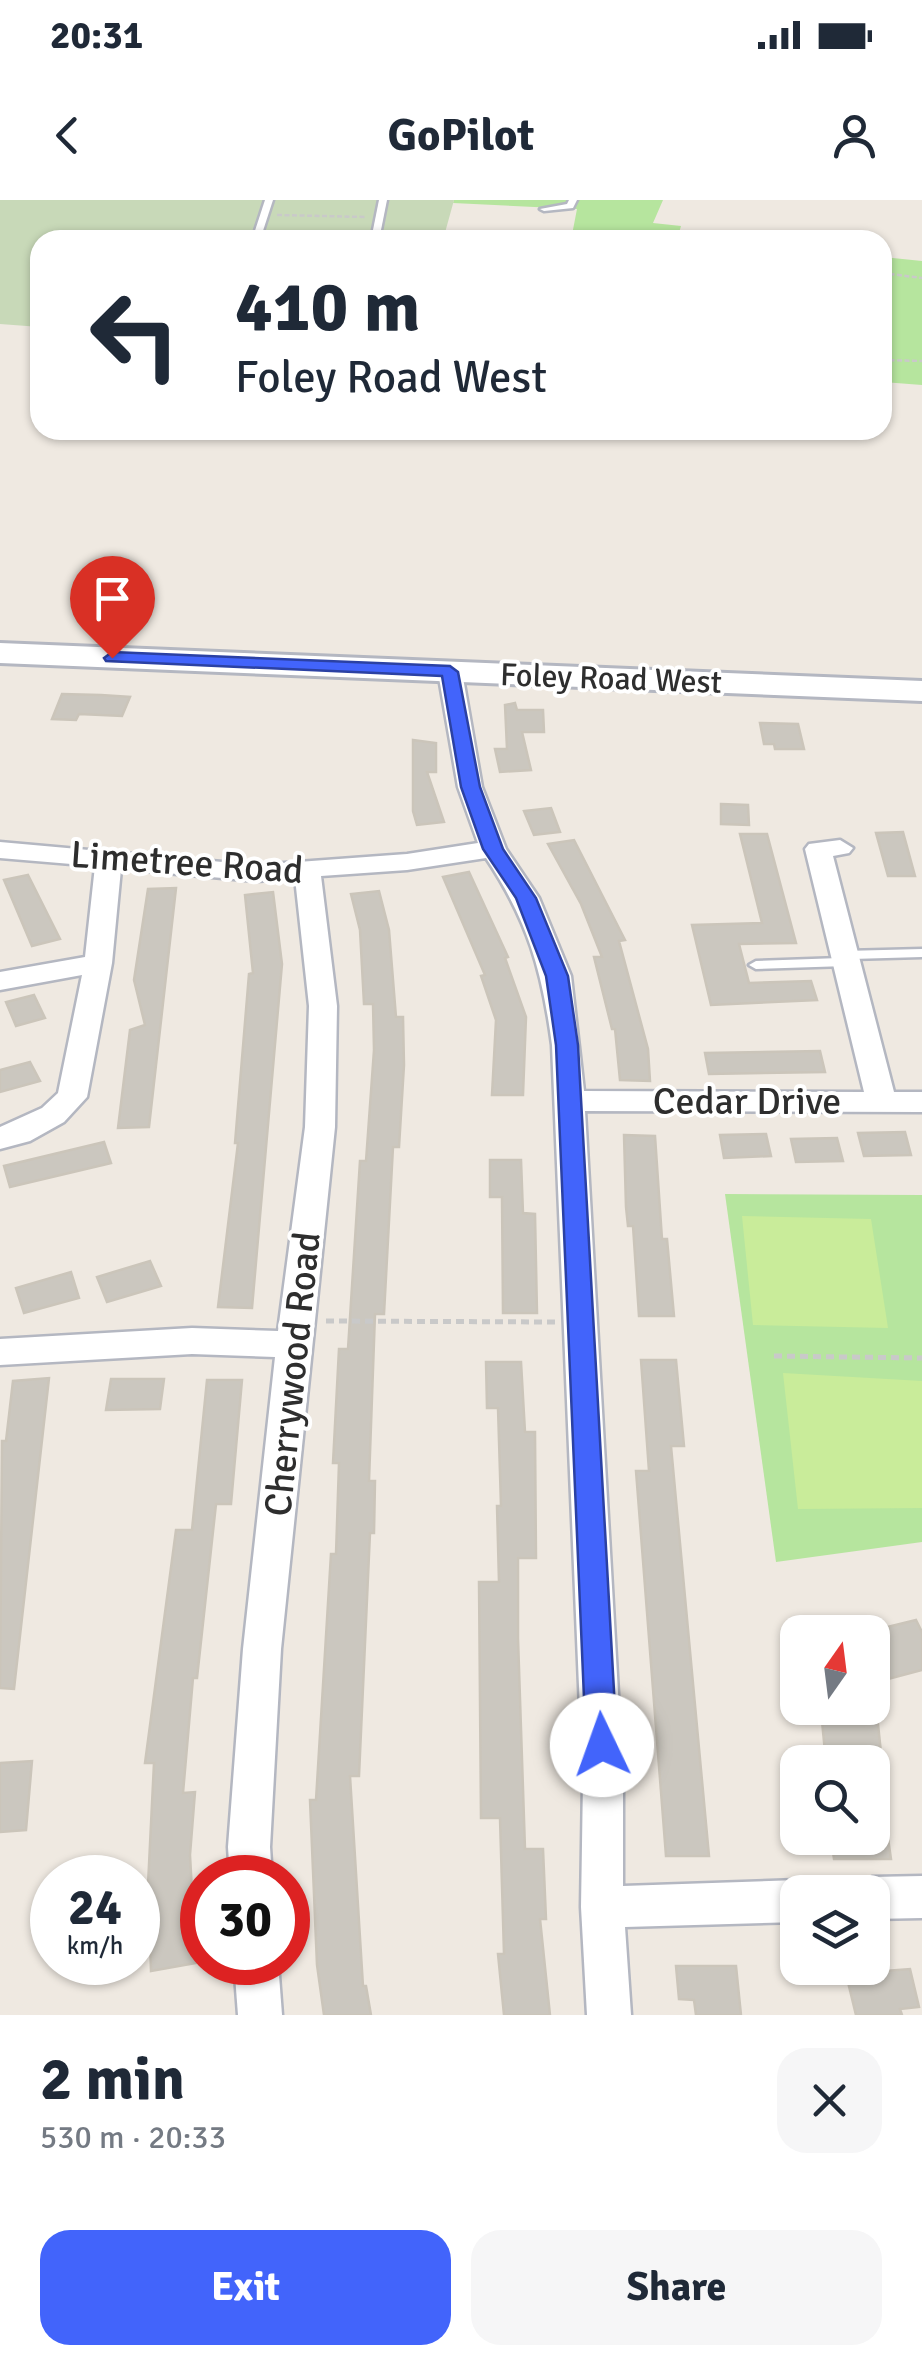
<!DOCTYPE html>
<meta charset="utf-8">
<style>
body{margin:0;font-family:Signika,sans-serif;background:#f6f6f7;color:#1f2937;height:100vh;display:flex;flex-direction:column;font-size:38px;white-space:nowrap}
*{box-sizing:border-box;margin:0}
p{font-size:32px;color:#747a83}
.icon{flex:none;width:55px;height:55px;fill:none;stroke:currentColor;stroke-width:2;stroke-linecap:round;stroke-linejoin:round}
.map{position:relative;height:1815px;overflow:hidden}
.side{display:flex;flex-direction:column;background:#fff;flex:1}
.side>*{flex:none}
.hud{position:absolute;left:30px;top:30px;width:862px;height:210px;border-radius:30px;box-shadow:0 2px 8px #0004;background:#fff;color:#1f2937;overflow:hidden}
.needle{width:65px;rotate:14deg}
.buttons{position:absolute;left:780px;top:1415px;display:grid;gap:20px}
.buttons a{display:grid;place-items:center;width:110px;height:110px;border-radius:20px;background:#fff;box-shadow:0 2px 8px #0004;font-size:50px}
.speed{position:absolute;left:30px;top:1655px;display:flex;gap:20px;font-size:50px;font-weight:700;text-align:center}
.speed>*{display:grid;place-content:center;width:130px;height:130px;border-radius:50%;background:#fff;box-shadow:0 2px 8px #0004;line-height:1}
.speed small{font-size:25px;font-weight:400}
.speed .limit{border:15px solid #d22;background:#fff;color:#111}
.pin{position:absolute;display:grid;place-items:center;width:85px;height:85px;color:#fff;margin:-102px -42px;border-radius:50% 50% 50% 0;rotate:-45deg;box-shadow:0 0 10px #0007}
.pin .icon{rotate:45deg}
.me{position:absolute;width:110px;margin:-55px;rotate:357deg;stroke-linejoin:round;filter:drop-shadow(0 0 8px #0008)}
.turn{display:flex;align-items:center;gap:35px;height:210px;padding:0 40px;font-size:45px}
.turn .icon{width:130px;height:130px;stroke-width:2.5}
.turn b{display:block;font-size:70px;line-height:85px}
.round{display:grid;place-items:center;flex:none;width:105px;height:105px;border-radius:30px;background:#f6f6f7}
.headline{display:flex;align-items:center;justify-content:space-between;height:170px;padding:0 40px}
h1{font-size:60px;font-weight:800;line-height:75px}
.action{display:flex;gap:20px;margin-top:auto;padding:20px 40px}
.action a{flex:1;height:115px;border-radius:30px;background:#4264fb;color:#fff;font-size:40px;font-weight:800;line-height:115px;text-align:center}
.action a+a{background:#f6f6f7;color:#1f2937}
.status{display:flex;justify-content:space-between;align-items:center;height:70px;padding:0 50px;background:#fff;direction:ltr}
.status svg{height:28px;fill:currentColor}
header{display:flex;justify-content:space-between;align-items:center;height:130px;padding:0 40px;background:#fff;font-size:45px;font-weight:800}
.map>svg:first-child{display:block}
.green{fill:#b6e59e}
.cemetery{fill:#c8d9b8}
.pitch{fill:#c9ec9a}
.building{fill:#cbc7bf;stroke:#cbc5ba;stroke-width:2.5}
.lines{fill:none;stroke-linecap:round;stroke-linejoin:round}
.lane-casing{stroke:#b4b7c1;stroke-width:5}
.street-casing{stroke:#b4b7c1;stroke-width:5}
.secondary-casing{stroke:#b4b7c1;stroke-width:6}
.path-far1{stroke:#c9c9c9;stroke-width:2.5;stroke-dasharray:5 2.5;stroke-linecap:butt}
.path{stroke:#c9c9c9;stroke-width:5;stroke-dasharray:8 5;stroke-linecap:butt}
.lane{fill:#fff;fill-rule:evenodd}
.street{fill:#fff;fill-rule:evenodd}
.secondary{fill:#fff;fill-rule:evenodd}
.route{fill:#4264fb;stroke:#2b41a3;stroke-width:2.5}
.labels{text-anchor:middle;stroke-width:8;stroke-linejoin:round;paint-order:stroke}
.far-street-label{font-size:32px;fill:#2e2e2e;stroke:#fff}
.street-label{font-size:38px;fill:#2e2e2e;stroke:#fff}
</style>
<div class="status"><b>20:31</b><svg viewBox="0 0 49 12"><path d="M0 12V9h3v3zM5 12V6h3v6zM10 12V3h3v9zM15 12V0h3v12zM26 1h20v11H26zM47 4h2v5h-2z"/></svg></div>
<header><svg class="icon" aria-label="back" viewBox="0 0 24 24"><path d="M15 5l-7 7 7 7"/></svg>GoPilot<svg class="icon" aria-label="person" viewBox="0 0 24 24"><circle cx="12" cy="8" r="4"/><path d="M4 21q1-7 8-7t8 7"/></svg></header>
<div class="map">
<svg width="922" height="1815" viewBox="0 0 922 1815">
<rect width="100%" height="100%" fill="#efe9e1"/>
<g class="green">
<polygon points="454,0 663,0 653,23 681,26 677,40 571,40 577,9 453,3"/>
<polygon points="883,57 922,61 922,185 883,182"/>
<polygon points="725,994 922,995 922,1342 776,1362"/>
</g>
<polygon class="cemetery" points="0,0 454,0 443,40 40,40 40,127 0,124"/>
<g class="pitch">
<polygon points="742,1016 871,1019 888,1128 753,1125"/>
<polygon points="783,1173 922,1181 922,1308 798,1309"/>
</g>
<g class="building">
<polygon points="62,494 101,495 130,497 122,516 79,514 76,520 52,519"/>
<polygon points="515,503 517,510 543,510 544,532 522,532 531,570 500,572 495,549 507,549 505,505"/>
<polygon points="760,523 798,524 804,549 775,549 774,544 764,544"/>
<polygon points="413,540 436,543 436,572 427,572 444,622 417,625 413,611"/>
<polygon points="721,604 748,605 749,625 721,624"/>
<polygon points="551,608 560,632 534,635 524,611"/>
<polygon points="903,632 915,676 888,676 876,633"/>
<polygon points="740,634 767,634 796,743 739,744 749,783 811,781 817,800 711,805 692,725 762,723"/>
<polygon points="574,640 625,740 619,741 648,849 650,881 620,880 615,829 612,829 594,757 602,757 581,704 548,644"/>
<polygon points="469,672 508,757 505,758 526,817 523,895 492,895 496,820 481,776 485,775 443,677"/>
<polygon points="28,675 60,739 32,746 4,680"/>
<polygon points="176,688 149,927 118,928 130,830 145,825 134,780 148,689"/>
<polygon points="379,691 389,730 396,817 403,817 404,865 399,947 393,947 384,1114 375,1114 369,1281 375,1281 374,1333 370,1333 359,1576 350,1576 363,1786 366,1786 371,1815 324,1815 317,1765 310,1600 316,1600 331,1354 336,1354 339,1263 333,1263 339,1149 348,1149 360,961 366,961 374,850 373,804 364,804 360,730 351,694"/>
<polygon points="273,692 282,764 252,1108 218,1107 238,943 235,943 249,774 253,773 245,695"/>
<polygon points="34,795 45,818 16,826 6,802"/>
<polygon points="820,851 825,872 709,874 705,853"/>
<polygon points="30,862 40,881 0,892 0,870"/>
<polygon points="905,932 911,955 864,956 858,933"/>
<polygon points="766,934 771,956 724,958 720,935"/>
<polygon points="624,935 655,936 662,1039 667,1039 674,1116 639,1116 633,1026 628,1026 626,1007"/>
<polygon points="837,938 843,961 796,962 791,939"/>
<polygon points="104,942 111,963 10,987 4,966"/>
<polygon points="490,960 521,960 523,1013 535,1014 537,1113 503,1113 502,997 490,997"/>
<polygon points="150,1061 161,1086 107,1102 97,1077"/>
<polygon points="71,1072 79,1098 24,1113 16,1088"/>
<polygon points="641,1160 676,1160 684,1246 671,1246 709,1656 666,1656 636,1271 649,1271"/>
<polygon points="486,1162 521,1162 525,1232 535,1232 536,1358 518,1358 518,1438 525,1649 543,1649 546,1719 540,1719 550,1815 504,1815 498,1754 504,1754 500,1618 481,1618 479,1382 499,1382 497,1306 501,1306 498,1208 487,1208"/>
<polygon points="49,1178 14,1489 0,1488 2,1241 6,1241 13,1181"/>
<polygon points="111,1179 164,1179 160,1209 106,1210"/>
<polygon points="207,1180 242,1180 231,1304 216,1304 197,1478 193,1478 183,1593 195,1592 190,1655 196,1763 151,1771 148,1685 154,1563 145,1563 176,1330 192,1330"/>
<polygon points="916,1420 922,1432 922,1470 888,1479 872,1446 872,1432 867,1432"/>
<polygon points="821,1511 877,1515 882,1562 826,1562"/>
<polygon points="32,1561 26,1630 0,1632 0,1563"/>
<polygon points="831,1638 888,1638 891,1659 834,1659"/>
<polygon points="676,1766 736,1766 741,1815 696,1815 694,1800 679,1799"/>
<polygon points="910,1769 919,1807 900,1809 902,1815 856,1815 846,1774"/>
</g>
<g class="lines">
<defs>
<g id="lane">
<polygon points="265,0 273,0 260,40 252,40"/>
<polygon points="379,0 387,0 379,40 371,40"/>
<polygon points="569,0 577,0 573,8 544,11 540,9 567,4"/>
<polygon points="922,749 922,757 851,759 853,762 851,765 846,766 756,769 749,765 756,761 840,758 838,755 840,752 845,751"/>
</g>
<g id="street">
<path d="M450,465L462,472L482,587L506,649L539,698L571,776L584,891L864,892L805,649L809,644L840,640L853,648L849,653L833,656L894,892H922V912L585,911L623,1581V1686L798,1680L813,1686L816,1692H798V1722L625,1727L631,1815H587L581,1707L583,1581L552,845C542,770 528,721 486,658L407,670L321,676L337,806L335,927L281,1449L270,1647L272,1678H230L228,1647L243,1449L275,1157L192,1154L0,1165V1139L192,1128L278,1131L305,927L309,806L295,678L257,681L121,669L112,763L87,897L64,922L30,941L0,949V927L42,908L58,893L82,775L0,790V772L85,757L95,666L0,658V642L257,665L407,654L478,643L458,587L438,472Z"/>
<polygon points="922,1676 922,1718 872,1719 872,1692 853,1692 857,1683 872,1677"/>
<polygon points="234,1762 278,1762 282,1815 238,1815"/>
</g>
<polygon id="secondary" points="0,443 922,481 922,501 0,463"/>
</defs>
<use href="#lane" class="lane-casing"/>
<use href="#street" class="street-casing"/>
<use href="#secondary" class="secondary-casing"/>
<g class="path-far1">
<polyline points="277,15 366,17"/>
<polyline points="882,73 922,78"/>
<polyline points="882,160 922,161"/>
</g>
<g class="path">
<polyline points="326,1121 555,1122"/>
<polyline points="774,1156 922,1158"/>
</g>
<use href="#lane" class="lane"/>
<use href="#street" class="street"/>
<use href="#secondary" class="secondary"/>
</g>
<polygon class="route" points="112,452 450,466 458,472 480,587 503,649 536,698 568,776 578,845 617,1545 612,1555 602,1559 591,1555 586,1545 556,845 546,776 516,698 483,649 461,587 442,476 106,461 104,458"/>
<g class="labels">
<g class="far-street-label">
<text transform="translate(611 478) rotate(2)" y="11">Foley Road West</text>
</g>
<g class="street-label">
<text transform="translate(187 662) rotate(4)" y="13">Limetree Road</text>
<text x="747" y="914">Cedar Drive</text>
<text transform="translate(292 1174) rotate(-84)" y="13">Cherrywood Road</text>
</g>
</g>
</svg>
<div class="buttons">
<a><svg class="needle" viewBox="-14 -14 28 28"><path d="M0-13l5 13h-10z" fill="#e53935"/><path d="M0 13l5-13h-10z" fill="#747a83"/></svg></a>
<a><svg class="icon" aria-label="search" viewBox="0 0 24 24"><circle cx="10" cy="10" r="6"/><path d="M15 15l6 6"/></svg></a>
<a><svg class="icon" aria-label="layers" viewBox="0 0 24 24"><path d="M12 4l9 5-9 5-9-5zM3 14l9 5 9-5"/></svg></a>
</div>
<div class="speed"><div>24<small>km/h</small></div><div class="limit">30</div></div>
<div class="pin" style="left:112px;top:458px;background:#d93025"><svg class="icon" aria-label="arrive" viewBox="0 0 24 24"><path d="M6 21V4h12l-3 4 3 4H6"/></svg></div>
<svg class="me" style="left:602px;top:1545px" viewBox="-20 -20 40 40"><circle r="19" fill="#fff"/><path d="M0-13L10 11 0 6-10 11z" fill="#4264fb"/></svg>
<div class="hud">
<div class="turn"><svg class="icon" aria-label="left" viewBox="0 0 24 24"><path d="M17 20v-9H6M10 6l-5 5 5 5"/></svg><div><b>410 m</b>Foley Road West</div></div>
</div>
</div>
<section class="side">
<div class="headline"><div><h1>2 min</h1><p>530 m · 20:33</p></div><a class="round"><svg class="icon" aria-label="close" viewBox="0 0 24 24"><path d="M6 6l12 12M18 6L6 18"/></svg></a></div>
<div class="action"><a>Exit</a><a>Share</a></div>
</section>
